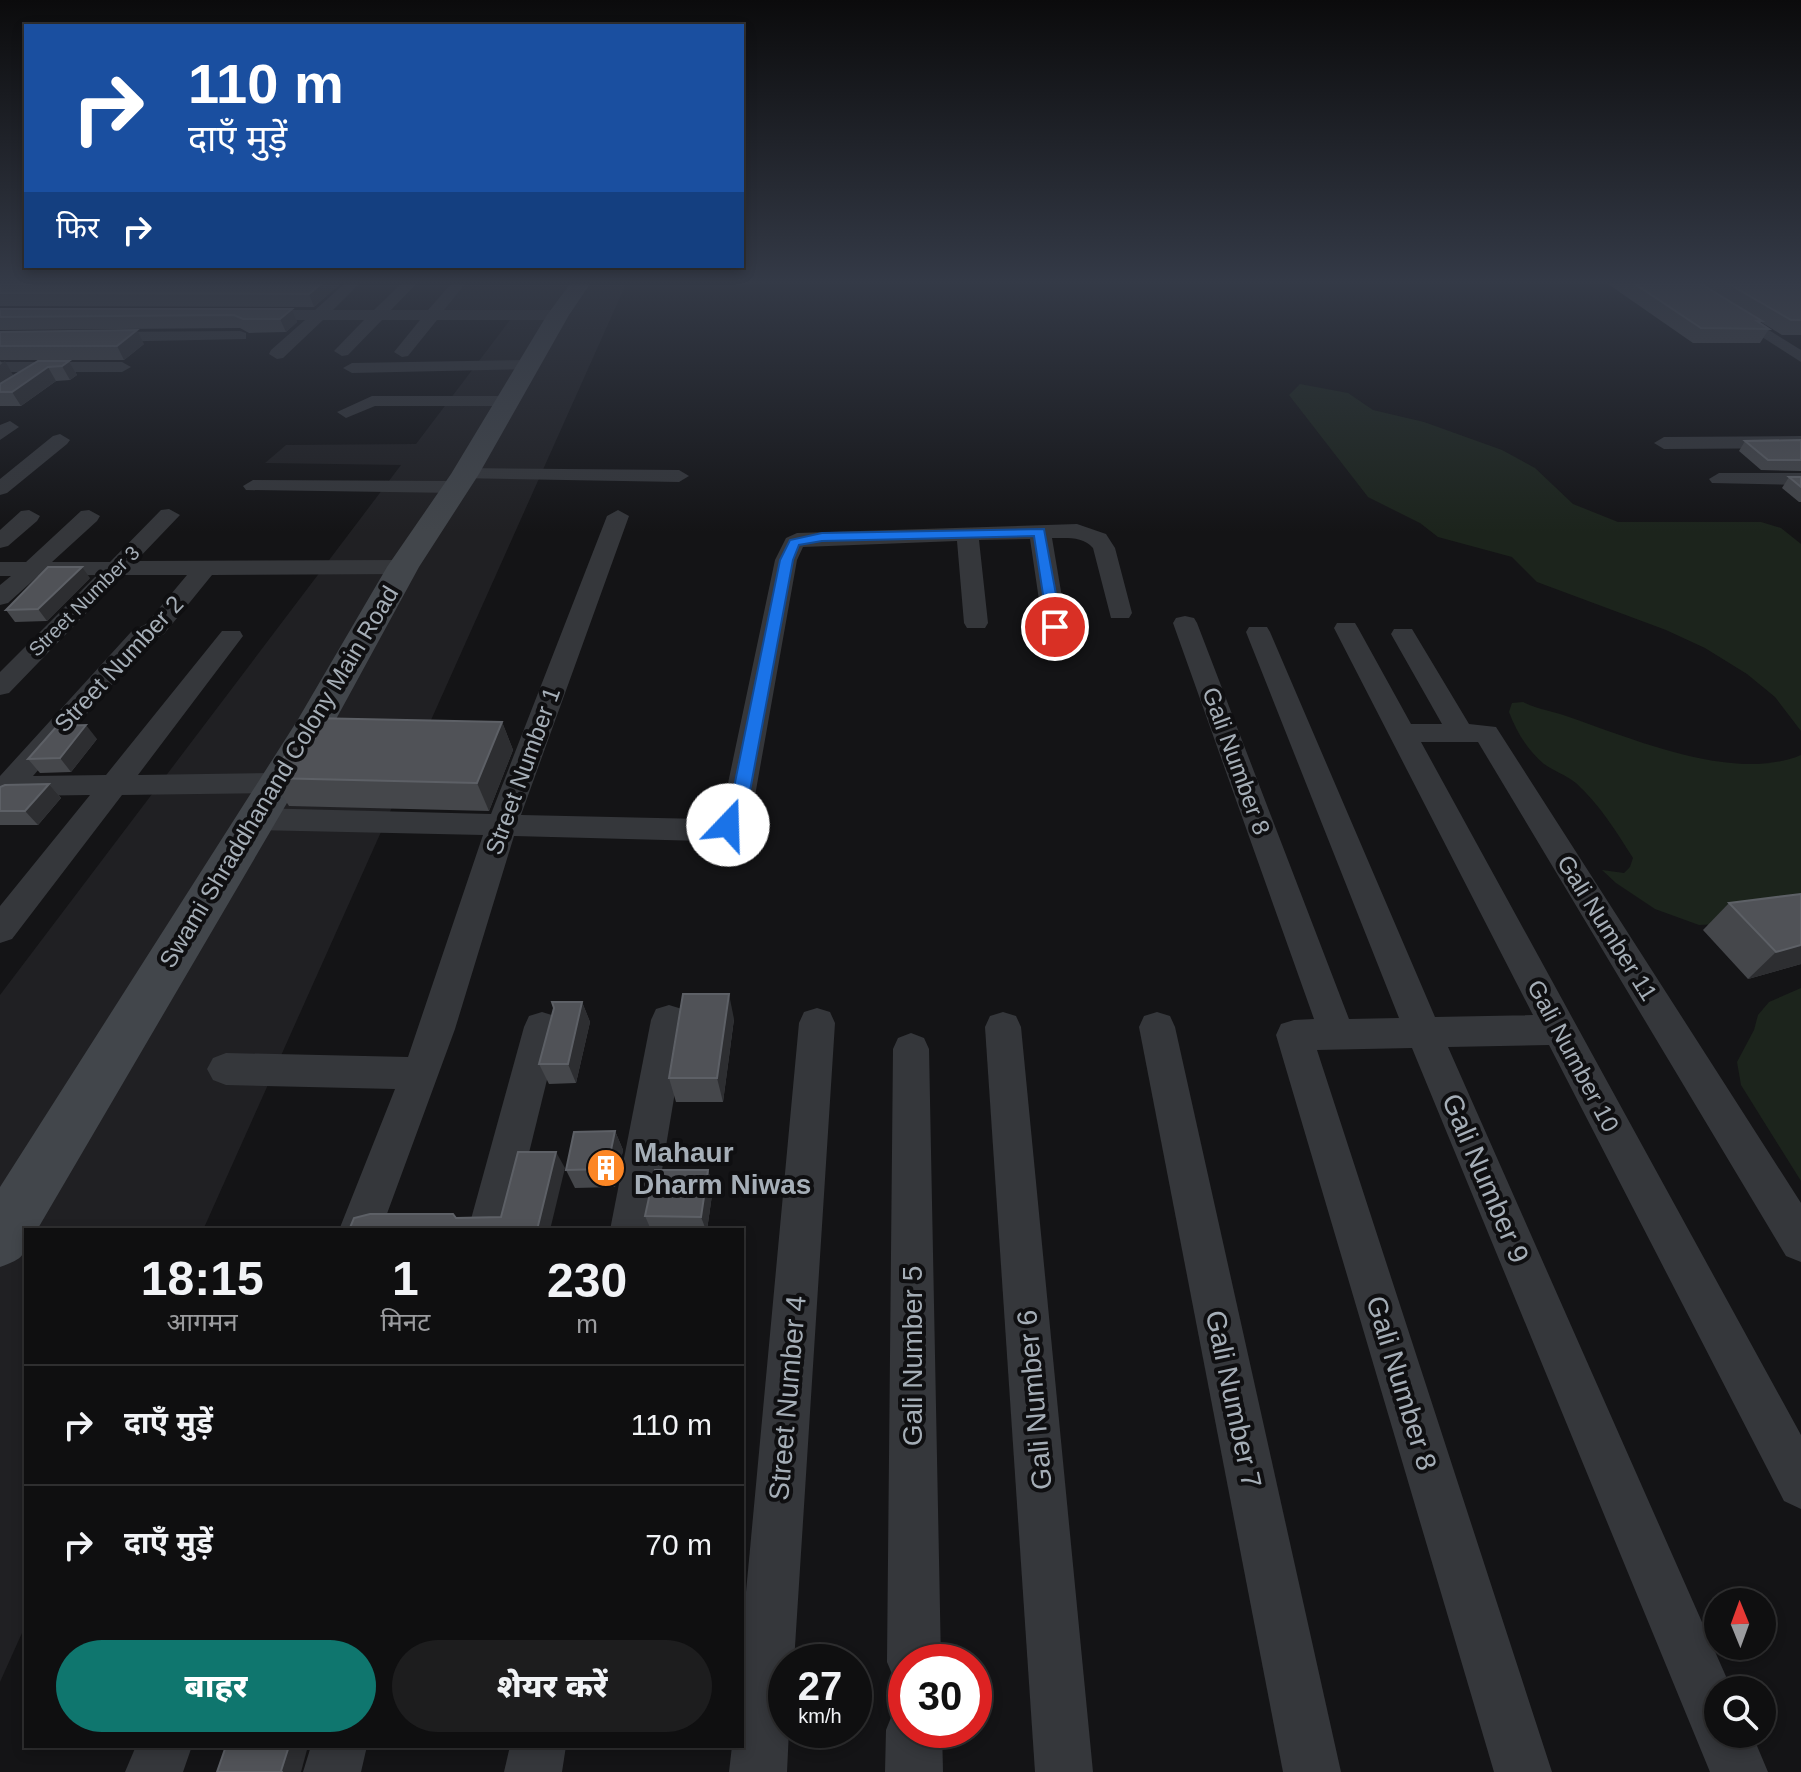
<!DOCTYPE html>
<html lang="hi">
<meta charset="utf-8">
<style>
body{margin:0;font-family:Helvetica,"Noto Sans Devanagari",sans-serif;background:#1d1d1e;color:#f1f3f6;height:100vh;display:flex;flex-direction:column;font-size:30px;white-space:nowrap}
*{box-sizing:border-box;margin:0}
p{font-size:26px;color:#9b9c9f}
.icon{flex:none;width:44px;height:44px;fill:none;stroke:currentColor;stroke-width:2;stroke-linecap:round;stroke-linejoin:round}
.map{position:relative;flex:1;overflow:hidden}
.details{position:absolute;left:24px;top:1228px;width:720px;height:520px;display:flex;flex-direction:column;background:#0f0f10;border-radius:0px;box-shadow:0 4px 12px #0003,0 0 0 2px #2f2f30}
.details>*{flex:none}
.banner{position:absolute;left:24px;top:24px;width:720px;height:244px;border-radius:0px;box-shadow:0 4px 12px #0003,0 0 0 2px #2f2f30;background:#1a4fa0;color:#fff;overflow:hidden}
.needle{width:52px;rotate:359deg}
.controls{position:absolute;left:1704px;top:1588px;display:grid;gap:16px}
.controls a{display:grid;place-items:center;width:72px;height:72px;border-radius:50%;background:#0f0f10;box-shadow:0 4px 12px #0003,0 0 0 2px #2f2f30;font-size:40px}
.speed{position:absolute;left:768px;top:1644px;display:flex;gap:16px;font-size:40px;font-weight:700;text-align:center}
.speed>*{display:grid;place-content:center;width:104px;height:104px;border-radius:50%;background:#0f0f10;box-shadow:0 4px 12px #0003,0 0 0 2px #2f2f30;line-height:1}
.speed small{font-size:20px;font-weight:400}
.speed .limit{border:12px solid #d22;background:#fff;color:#111}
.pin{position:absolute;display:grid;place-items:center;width:68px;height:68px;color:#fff;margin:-34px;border:4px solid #fff;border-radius:50%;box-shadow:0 2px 8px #0007}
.me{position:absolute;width:88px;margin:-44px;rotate:21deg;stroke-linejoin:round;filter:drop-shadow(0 0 6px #0008)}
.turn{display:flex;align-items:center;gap:28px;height:168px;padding:0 32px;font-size:36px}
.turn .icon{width:104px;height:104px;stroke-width:2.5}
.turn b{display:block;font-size:56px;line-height:68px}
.then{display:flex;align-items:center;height:76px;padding:0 32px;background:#0003;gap:16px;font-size:30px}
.eta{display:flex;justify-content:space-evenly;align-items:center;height:136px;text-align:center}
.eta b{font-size:48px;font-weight:800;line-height:56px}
.button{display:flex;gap:16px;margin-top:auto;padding:16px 32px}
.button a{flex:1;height:92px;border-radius:48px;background:#0f766e;color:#fff;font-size:32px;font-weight:800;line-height:92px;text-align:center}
.button a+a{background:#1d1d1e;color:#f1f3f6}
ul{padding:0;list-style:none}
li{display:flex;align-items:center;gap:24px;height:120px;padding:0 32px;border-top:2px solid #2f2f30}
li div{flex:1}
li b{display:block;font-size:30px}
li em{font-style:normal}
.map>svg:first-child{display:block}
.built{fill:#202023}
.green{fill:#1c241c}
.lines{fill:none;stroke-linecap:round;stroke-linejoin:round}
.street{fill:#35373b;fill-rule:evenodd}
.secondary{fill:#42464b;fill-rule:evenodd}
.wall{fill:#45474b}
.shaded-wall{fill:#2d2e31}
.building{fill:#505257;stroke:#5d6066;stroke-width:2}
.route{fill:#1a73e8;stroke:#114b97;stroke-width:2}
.labels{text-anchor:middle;stroke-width:8;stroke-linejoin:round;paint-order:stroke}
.far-street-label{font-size:20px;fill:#a5aeb7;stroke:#0f0f11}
.street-label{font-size:24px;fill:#a5aeb7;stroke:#0f0f11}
.near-poi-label{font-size:28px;font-weight:bold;fill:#a5aeb7;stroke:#0f0f11;text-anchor:start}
.near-street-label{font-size:28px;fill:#a5aeb7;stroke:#0f0f11}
</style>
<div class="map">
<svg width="1801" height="1772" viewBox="0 0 1801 1772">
<rect width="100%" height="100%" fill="#141416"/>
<polygon class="built" points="462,284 626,284 203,1230 26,1230 26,1624 0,1682 0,995 401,465 265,463 286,445 416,444 516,312 438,311"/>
<g class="green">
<polygon points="1300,384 1348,393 1373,410 1424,422 1502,450 1535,468 1573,504 1618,522 1761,522 1781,528 1801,544 1801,731 1775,697 1747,674 1705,648 1666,630 1537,582 1512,557 1438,537 1420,523 1368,497 1289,395"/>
<path d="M1523,702C1538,710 1553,711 1569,717C1633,739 1735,783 1801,755V920L1699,925L1655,909L1616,883L1602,870L1624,873L1630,867L1633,858C1616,831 1600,805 1576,783C1566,775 1554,771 1544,764C1528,751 1516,731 1509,712L1512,703Z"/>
<polygon points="1801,988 1801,1181 1741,1085 1737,1062 1754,1030 1758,1015 1769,1002"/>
</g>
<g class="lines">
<g class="street">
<polygon points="344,284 359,284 333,310 374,310 401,284 416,284 391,310 428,310 451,284 465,284 444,310 558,310 566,315 558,320 437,320 408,356 402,357 394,352 420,320 382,320 348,355 342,356 334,351 364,320 323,320 283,358 277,359 269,354 271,350 305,320 251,320 243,315 251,310 315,310"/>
<polygon points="1679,284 1695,284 1801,350 1801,362"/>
<polygon points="240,331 246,333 246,339 99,342 91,337 99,332"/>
<polygon points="529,360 538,365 535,369 352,373 343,368 352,363"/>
<polygon points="0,362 122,362 131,367 122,372 0,372"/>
<polygon points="372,396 508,396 517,401 508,406 375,406 346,418 337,412"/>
<polygon points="10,421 19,427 0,440 0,425"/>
<polygon points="60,434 70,440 67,444 7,493 0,495 0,479 53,436"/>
<polygon points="1801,436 1801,448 1664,449 1654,443 1664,437"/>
<polygon points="465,468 679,470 689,476 679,482 458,478 455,474"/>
<polygon points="1719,473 1801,473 1801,485 1712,483 1709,479"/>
<polygon points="253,480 456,481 466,487 456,493 246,490 243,486"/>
<polygon points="169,509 180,515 136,561 403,560 411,562 414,567 411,572 403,574 212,575 164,634 149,642 33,776 106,775 222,631 240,631 243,636 138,775 276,773 286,776 291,783 286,790 276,793 122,795 12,939 0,943 0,906 90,795 16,796 10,802 0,805 0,776 131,632 146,624 187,575 123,575 9,693 0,695 0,672 97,575 38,576 8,603 0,605 0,585 11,576 0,576 0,562 26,562 81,511 89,510 100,516 97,521 52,562 110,562 161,510"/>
<polygon points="29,510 40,516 37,521 8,546 0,548 0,530 21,511"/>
<path d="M618,510L629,516L521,815L703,819L719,815L723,807L775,560L786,538L797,533L1077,524L1106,534L1115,548L1132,613L1129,618H1111L1093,548C1083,536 1067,538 1052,538L1067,627L1064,632H1046L1043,627L1030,539L979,540L988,623L985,628H967L964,623L957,541L803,547L797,560L753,807C744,832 728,838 703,841L514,836L455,1029L381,1230H339L395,1089L226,1085L213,1080L207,1069L213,1058L226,1053L408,1057L483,835L255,830L244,826L240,819L244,812L255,808L491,814L607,516Z"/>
<polygon points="1185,616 1194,618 1197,623 1349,1019 1399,1018 1246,632 1249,627 1267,627 1270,632 1435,1017 1533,1015 1334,628 1337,623 1355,623 1358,628 1411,724 1442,724 1391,634 1394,629 1412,629 1469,724 1496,727 1801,1203 1801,1262 1786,1256 1478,742 1421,742 1801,1435 1801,1509 1784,1501 1549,1045 1448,1047 1732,1690 1718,1690 1718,1734 1752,1734 1768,1772 1710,1772 1412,1048 1317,1050 1552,1772 1494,1772 1276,1035 1281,1024 1294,1020 1314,1019 1173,623 1176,618"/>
<polygon points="669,1005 682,1009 687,1020 652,1230 610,1230 651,1020 656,1009"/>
<polygon points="817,1008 830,1012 835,1023 794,1662 786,1662 786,1730 789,1730 787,1772 729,1772 732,1746 742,1746 742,1635 799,1023 804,1012"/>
<polygon points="542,1012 555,1016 560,1027 510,1230 468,1230 524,1027 529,1016"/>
<polygon points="1003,1012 1016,1016 1021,1027 1093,1772 1035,1772 985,1027 990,1016"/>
<polygon points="1157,1012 1170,1016 1175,1027 1341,1772 1283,1772 1139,1027 1144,1016"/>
<polygon points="911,1033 924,1038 929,1049 941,1662 906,1662 906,1686 895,1681 887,1662 893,1049 898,1038"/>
<polygon points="906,1705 906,1730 942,1730 943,1772 885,1772 886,1730 894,1710"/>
<polygon points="136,1746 192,1746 183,1772 125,1772"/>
<polygon points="311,1746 367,1746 361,1772 303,1772"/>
<polygon points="510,1746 566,1746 562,1772 504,1772"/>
</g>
<path class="secondary" d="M570,284H590L569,315L479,474L419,567L335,721L37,1230H26C26,1257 24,1258 0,1267V1187L297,721L387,567L451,474L547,315Z"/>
</g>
<g class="wall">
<polygon points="0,284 340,284 314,307 0,306"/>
<polygon points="1608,284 1801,284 1801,335 1782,335 1761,322 1760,323 1769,329 1760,343 1693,343"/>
<polygon points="0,309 292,309 297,322 286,332 249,333 240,328 0,330"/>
<polygon points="0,332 144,344 124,360 0,360"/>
<polygon points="0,361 13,375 9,379 38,361 69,361 77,375 70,380 56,381 21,406 0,406"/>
<polygon points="1801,440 1801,471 1761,470 1739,451 1745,441"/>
<polygon points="1789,477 1801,477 1801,502 1799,502 1782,488"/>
<polygon points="90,578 47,621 15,622 6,610"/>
<polygon points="502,722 513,750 489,811 289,806 271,778"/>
<polygon points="97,739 71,772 40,773 28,759"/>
<polygon points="49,784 61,798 38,825 0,825 0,787"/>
<polygon points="1801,894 1801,964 1748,979 1703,930 1729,903"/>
<polygon points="582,1002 590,1022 576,1083 549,1084 539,1064"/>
<polygon points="734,1019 723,1102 676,1102 669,1078"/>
<polygon points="615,1131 623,1150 615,1187 575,1188 566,1170"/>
<polygon points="708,1170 713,1188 707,1230 651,1230 645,1216"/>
</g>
<g class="shaded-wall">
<polygon points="321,284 340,284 314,307 309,294"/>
<polygon points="292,309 297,322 286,332 280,319"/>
<polygon points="137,330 144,344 124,360 117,346"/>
<polygon points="5,361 13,375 0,386 0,365"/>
<polygon points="69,361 77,375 70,380 62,366"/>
<polygon points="48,367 56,381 21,406 12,392"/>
<polygon points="82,567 90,578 47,621 38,609"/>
<polygon points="502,722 513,750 489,811 477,783"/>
<polygon points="86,725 97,739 71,772 60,758"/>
<polygon points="49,784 61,798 38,825 25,811"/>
<polygon points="1801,945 1801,964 1748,979 1776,952"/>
<polygon points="729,994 734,1019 723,1102 717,1078"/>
<polygon points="582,1002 590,1022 576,1083 568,1064"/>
<polygon points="615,1131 623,1150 615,1187 607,1169"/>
<polygon points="556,1152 565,1168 550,1230 537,1230"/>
<polygon points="708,1170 713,1188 707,1230 706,1230 701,1217"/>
<polygon points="289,1746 308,1746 301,1772 282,1772 281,1771"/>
</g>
<g class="building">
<polygon points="0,284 321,284 309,294 0,293"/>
<polygon points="1635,284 1701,284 1762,321 1757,321 1769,329 1701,328"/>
<polygon points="1729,284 1801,284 1801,320 1791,320"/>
<polygon points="0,309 292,309 280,319 243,319 234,315 0,317"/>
<polygon points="137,330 117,346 0,346 0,332"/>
<polygon points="38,361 69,361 62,366 48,367 12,392 0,392 0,384"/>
<polygon points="1801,440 1801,460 1768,460 1745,441"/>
<polygon points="1789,477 1801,477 1801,487"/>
<polygon points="48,567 82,567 38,609 6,610"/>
<polygon points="309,718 502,722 477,783 271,778"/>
<polygon points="86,725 60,758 28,759 57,726"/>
<polygon points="49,784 25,811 0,811 0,787 5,785"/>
<polygon points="1801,894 1801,945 1776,952 1729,903"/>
<polygon points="683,994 729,994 717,1078 669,1078"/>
<polygon points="552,1002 582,1002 568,1064 539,1064 554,1008"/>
<polygon points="615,1131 607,1169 566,1170 574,1132"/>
<polygon points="518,1152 556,1152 537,1230 349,1230 354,1218 370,1214 453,1214 456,1218 501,1217"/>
<polygon points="655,1170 708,1170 701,1217 645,1216"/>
<polygon points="226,1746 289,1746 281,1771 282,1772 217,1772"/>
</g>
<linearGradient id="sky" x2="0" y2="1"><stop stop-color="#0b0b0c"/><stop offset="0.53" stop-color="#343a47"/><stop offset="1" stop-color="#343a47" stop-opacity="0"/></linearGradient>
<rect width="1801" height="532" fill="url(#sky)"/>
<polygon class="route" points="1044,529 1062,627 1055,632 1048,627 1034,536 822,541 799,545 793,560 747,807 744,818 734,829 722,829 719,825 730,807 780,560 790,540 822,533"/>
<defs>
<symbol id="building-disc" viewBox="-11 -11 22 22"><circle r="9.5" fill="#fc8625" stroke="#0f0f11"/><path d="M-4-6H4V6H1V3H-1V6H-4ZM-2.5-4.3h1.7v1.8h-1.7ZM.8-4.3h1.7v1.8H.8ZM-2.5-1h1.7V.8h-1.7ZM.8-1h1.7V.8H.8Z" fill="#fff"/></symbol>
</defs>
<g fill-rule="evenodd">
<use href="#building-disc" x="584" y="1146" width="44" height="44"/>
</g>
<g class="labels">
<g class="far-street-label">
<text transform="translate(84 601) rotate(-45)" y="7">Street Number 3</text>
</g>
<g class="street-label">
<text transform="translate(119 664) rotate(-47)" y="8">Street Number 2</text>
<text transform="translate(1236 761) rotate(70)" y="8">Gali Number 8</text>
<text transform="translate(523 771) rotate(-70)" y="8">Street Number 1</text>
<text transform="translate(279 777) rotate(-59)" y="8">Swami Shraddhanand Colony Main Road</text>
<text transform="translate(1607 928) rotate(58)" y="8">Gali Number 11</text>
<text transform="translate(1573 1056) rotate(62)" y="8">Gali Number 10</text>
</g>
<g class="near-poi-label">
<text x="634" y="1162">Mahaur<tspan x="634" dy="32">Dharm Niwas</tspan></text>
</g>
<g class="near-street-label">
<text transform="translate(1486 1178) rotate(67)" y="10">Gali Number 9</text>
<text transform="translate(912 1356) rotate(-90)" y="10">Gali Number 5</text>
<text transform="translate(1402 1383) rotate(73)" y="10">Gali Number 8</text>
<text transform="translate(787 1398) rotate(-85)" y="10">Street Number 4</text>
<text transform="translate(1234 1399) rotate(78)" y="10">Gali Number 7</text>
<text transform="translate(1034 1400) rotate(-95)" y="10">Gali Number 6</text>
</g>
</g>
</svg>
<div class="controls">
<a><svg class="needle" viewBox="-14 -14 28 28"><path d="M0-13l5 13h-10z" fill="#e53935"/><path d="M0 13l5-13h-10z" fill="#9b9c9f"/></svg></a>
<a><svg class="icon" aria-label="search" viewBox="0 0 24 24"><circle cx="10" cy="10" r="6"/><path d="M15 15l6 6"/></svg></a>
</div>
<div class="speed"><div>27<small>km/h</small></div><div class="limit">30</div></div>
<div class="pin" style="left:1055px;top:627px;background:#d93025"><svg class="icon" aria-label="arrive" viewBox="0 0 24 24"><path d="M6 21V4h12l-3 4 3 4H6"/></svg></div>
<svg class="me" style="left:728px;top:825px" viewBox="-20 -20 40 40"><circle r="19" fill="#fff"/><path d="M0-13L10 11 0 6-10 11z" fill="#1a73e8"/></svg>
<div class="banner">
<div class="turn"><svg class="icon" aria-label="right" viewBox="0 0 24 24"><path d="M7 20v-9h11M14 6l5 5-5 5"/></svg><div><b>110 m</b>दाएँ मुड़ें</div></div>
<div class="then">फिर<svg class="icon" aria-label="right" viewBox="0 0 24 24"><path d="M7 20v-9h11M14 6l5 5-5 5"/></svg></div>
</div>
<section class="details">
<div class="eta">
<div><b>18:15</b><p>आगमन</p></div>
<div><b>1</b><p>मिनट</p></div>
<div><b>230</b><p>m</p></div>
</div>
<ul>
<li><svg class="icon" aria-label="right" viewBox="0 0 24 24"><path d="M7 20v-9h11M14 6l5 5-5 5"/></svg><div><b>दाएँ मुड़ें</b></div><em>110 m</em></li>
<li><svg class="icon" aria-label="right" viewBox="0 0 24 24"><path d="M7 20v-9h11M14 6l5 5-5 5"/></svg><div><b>दाएँ मुड़ें</b></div><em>70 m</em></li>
</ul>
<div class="button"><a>बाहर</a><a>शेयर करें</a></div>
</section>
</div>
